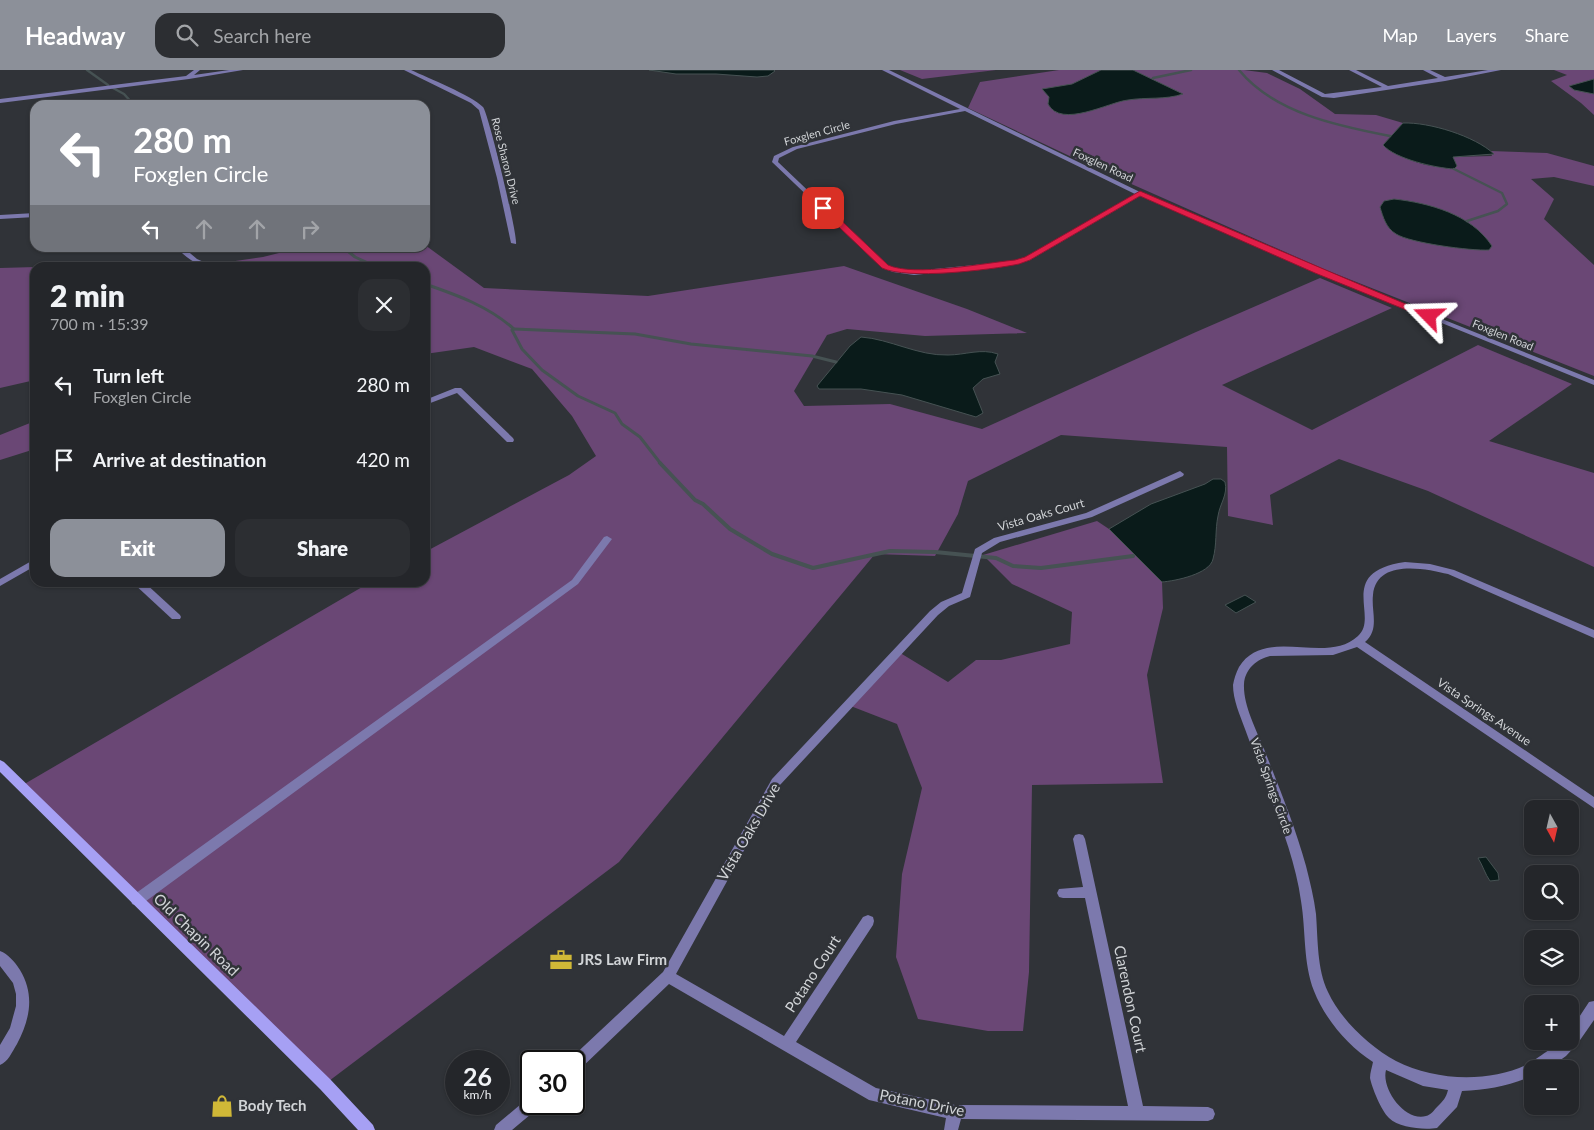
<!DOCTYPE html>
<meta charset="utf-8">
<style>
body{margin:0;font-family:Lato,sans-serif;background:#2c2e32;color:#f1f3f6;height:100vh;display:flex;flex-direction:column;font-size:19px;white-space:nowrap}
*{box-sizing:border-box;margin:0}
p{font-size:16px;color:#a3a5a8}
.icon{flex:none;width:28px;height:28px;fill:none;stroke:currentColor;stroke-width:2;stroke-linecap:round;stroke-linejoin:round}
.map{position:relative;flex:1;overflow:hidden}
.side{position:absolute;left:30px;top:192px;width:400px;height:325px;display:flex;flex-direction:column;background:#24262a;border-radius:15px;box-shadow:0 1px 4px #0004,0 0 0 1px #414347}
.side>*{flex:none}
.hud{position:absolute;left:30px;top:30px;width:400px;height:152px;border-radius:15px;box-shadow:0 1px 4px #0004,0 0 0 1px #414347;background:#8c9099;color:#fff;overflow:hidden}
.needle{width:32px;rotate:172deg}
.controls{position:absolute;left:1524px;top:730px;display:grid;gap:10px}
.controls a{display:grid;place-items:center;width:55px;height:55px;border-radius:10px;background:#24262a;box-shadow:0 1px 4px #0004,0 0 0 1px #414347;font-size:25px}
.speed{position:absolute;left:445px;top:980px;display:flex;gap:10px;font-size:25px;font-weight:700;text-align:center}
.speed>*{display:grid;place-content:center;width:65px;height:65px;border-radius:50%;background:#24262a;box-shadow:0 1px 4px #0004,0 0 0 1px #414347;line-height:1}
.speed small{font-size:12px;font-weight:400}
.speed .limit{border:2px solid #111;border-radius:8px;background:#fff;color:#111}
.pin{position:absolute;display:grid;place-items:center;width:42px;height:42px;color:#fff;margin:-21px;border-radius:10px;box-shadow:0 2px 8px #0006}
.me{position:absolute;width:55px;margin:-28px;rotate:292deg;stroke-linejoin:round;filter:drop-shadow(0 0 4px #0008)}
.turn{display:flex;align-items:center;gap:18px;height:105px;padding:0 20px;font-size:22px}
.turn .icon{width:65px;height:65px;stroke-width:2.5}
.turn b{display:block;font-size:35px;line-height:42px}
.lanes{display:flex;align-items:center;height:48px;padding:0 20px;background:#0003;justify-content:center;gap:25px;direction:ltr}
.lanes .off{opacity:.35}
.round{display:grid;place-items:center;flex:none;width:52px;height:52px;border-radius:15px;background:#2c2e32}
.head{display:flex;align-items:center;justify-content:space-between;height:85px;padding:0 20px}
h1{font-size:30px;font-weight:800;line-height:38px}
.primary-button{display:flex;gap:10px;margin-top:auto;padding:10px 20px}
.primary-button a{flex:1;height:58px;border-radius:15px;background:#8c9099;color:#fff;font-size:20px;font-weight:800;line-height:58px;text-align:center}
.primary-button a+a{background:#2c2e32;color:#f1f3f6}
ul{padding:0;list-style:none}
li{display:flex;align-items:center;gap:15px;height:75px;padding:0 20px}
li div{flex:1}
li b{display:block;font-size:19px}
li em{font-style:normal}
header{display:flex;align-items:center;gap:30px;box-sizing:border-box;height:70px;padding:0 25px;background:#8c9099;color:#fff}
header strong{font-size:24px}
nav{display:flex;gap:28px;margin-inline-start:auto;font-size:18px}
.search{width:350px;height:45px;background:#2c2e32;display:flex;align-items:center;gap:12px;box-sizing:border-box;padding:0 18px;border-radius:15px;color:#a3a5a8;font-size:19px}
.map>svg:first-child{display:block}
.green{fill:#6a4775}
.water{fill:#0a1b1a;stroke:#465253}
.lines{fill:none;stroke-linecap:round;stroke-linejoin:round}
.stream-far2{stroke:#465253;stroke-width:2.5}
.stream-far1{stroke:#465253;stroke-width:3}
.stream{stroke:#465253;stroke-width:4}
.street{fill:#7c79ad;fill-rule:evenodd}
.secondary{fill:#a6a0f4;fill-rule:evenodd}
.route{fill:#e11d48;stroke:#92132f}
.labels{text-anchor:middle;stroke-width:5;stroke-linejoin:round;paint-order:stroke}
.far-street-label{font-size:11px;fill:#d1d4d7;stroke:#303338}
.street-label{font-size:12px;fill:#d1d4d7;stroke:#303338}
.near-street-label{font-size:15px;fill:#d1d4d7;stroke:#303338}
.near-poi-label{font-size:15px;font-weight:bold;fill:#d1d4d7;stroke:#303338;text-anchor:start}
</style>
<header>
<strong>Headway</strong>
<div class="search"><svg class="icon" aria-label="search" viewBox="0 0 24 24"><circle cx="10" cy="10" r="6"/><path d="M15 15l6 6"/></svg>Search here</div>
<nav><a>Map</a><a>Layers</a><a>Share</a></nav>
</header>
<div class="map">
<svg width="1594" height="1060" viewBox="0 0 1594 1060">
<rect width="100%" height="100%" fill="#303338"/>
<g class="green">
<polygon points="900,0 996,0 922,9"/>
<path d="M1059,0H1244L1267,3L1300,19L1335,44L1376,45L1403,53L1383,75C1403,89 1432,101 1456,96L1453,87L1492,86L1490,81L1547,83L1594,96V116L1554,107L1531,109L1554,129L1544,149L1594,195V306L1326,200L1093,97L968,38L980,12Z"/>
<polygon points="1554,0 1594,0 1594,45 1581,33 1551,11 1567,5"/>
<polygon points="425,175 484,218 648,226 844,196 967,239 1027,263 925,266 847,259 827,265 794,321 804,336 890,334 982,359 1196,262 1320,208 1392,238 1222,315 1312,360 1478,275 1572,314 1489,371 1594,403 1594,497 1428,421 1339,389 1270,425 1273,455 1228,446 1227,377 1061,365 968,411 958,444 935,486 875,484 619,792 325,1014 21,716 369,513 425,512 425,482 569,405 596,386 572,346 532,299 474,277 425,284 425,198 194,197 263,187 299,178 425,178"/>
<polygon points="36,197 48,197 35,198 35,310 0,318 0,198"/>
<polygon points="35,351 35,379 0,390 0,365"/>
<polygon points="1097,451 1109,459 1162,512 1163,538 1147,605 1163,713 1032,715 1029,902 1023,961 988,961 918,949 896,887 902,804 922,718 897,654 848,635 897,581 948,612 976,590 1001,590 1070,574 1072,542 1012,514 983,485"/>
</g>
<g class="water">
<polygon points="649,0 774,0 775,1 768,6 757,7 716,4 676,4"/>
<path d="M1101,0H1133L1183,24C1166,30 1146,27 1128,30C1109,32 1061,59 1048,34L1049,27L1042,19L1072,14Z"/>
<polygon points="1594,9 1594,24 1574,20 1569,16"/>
<path d="M1403,53C1429,52 1475,66 1494,84L1453,87L1457,96L1454,99C1436,98 1395,89 1383,75Z"/>
<path d="M1394,129C1429,133 1471,144 1492,176L1489,180C1471,181 1410,173 1396,164C1386,158 1383,147 1380,137L1384,131Z"/>
<path d="M861,267C890,269 918,286 948,285C965,285 981,278 998,284L995,292L1000,304L983,309L973,318L983,343L976,347L902,325L861,319H819L817,316L850,276Z"/>
<path d="M1213,409H1221L1225,412C1228,425 1220,433 1218,446C1215,460 1217,475 1213,489C1210,504 1175,511 1162,512L1109,459L1151,434L1205,414Z"/>
<polygon points="1245,525 1256,532 1236,543 1225,535"/>
<path d="M1486,787L1498,803L1499,810L1490,811C1485,804 1483,796 1478,788Z"/>
</g>
<g class="lines">
<g class="stream-far2">
<polyline points="87,0 108,15"/>
<path d="M1239,0C1274,43 1338,56 1390,66"/>
<polyline points="1153,8 1191,0"/>
<polyline points="113,18 124,24 134,35"/>
<polyline points="1454,99 1502,123 1507,134 1498,141 1467,151"/>
</g>
<g class="stream-far1">
<polyline points="344,178 355,187 379,198"/>
<path d="M425,214C457,225 488,236 514,259L512,260L522,279L542,300L578,326L615,343L622,354L640,367L661,394"/>
<polyline points="514,259 635,264 691,274 812,286 836,292"/>
</g>
<polyline class="stream" points="660,393 695,430 703,434 730,459 772,484 813,498 890,481 935,482 996,488 1013,496 1041,498 1133,486"/>
<g class="street">
<polygon points="194,0 200,0 194,5 229,0 243,0 189,9 0,33 0,29 186,6"/>
<path d="M404,0H411C428,8 471,25 483,37C488,42 518,165 516,174L511,173L497,108L479,40L471,33Z"/>
<path d="M882,0H889L1142,123L1320,200L1594,310V315L1316,202L1140,126L1030,190L1018,194L914,205L893,202L883,198L772,92L774,86L793,77L894,51L960,39ZM965,41L1135,124L1026,188L1015,191L914,201L887,196L778,92L779,88L797,79L896,54Z"/>
<polygon points="1272,0 1279,0 1325,24 1382,17 1349,0 1356,0 1388,16 1438,8 1423,0 1430,0 1445,7 1488,0 1501,0 1445,11 1334,28 1322,27"/>
<polygon points="35,143 35,147 0,149 0,145"/>
<path d="M177,178H184L197,189L217,198C201,198 188,190 177,178Z"/>
<polygon points="455,318 461,318 513,368 514,370 513,372 507,372 457,323 425,335 425,330"/>
<polygon points="1180,401 1184,404 1183,406 1092,447 1000,472 982,483 970,527 949,536 938,545 780,715 676,904 784,966 863,847 868,845 873,847 874,851 873,855 796,972 876,1018 955,1035 1128,1036 1085,828 1063,828 1059,827 1057,823 1059,819 1083,817 1073,769 1075,765 1079,764 1083,765 1085,769 1143,1036 1208,1037 1213,1039 1215,1044 1213,1049 1208,1051 961,1049 958,1060 944,1060 946,1048 869,1030 669,914 579,1000 574,1002 574,991 569,990 663,902 772,709 930,541 941,532 962,523 975,479 994,468 1086,443"/>
<polygon points="607,466 612,469 578,514 142,834 137,836 132,834 131,830 132,826 572,510 604,467"/>
<polygon points="35,489 35,496 0,516 0,509"/>
<path d="M1405,492L1430,494L1454,500L1594,560V568L1448,504C1424,498 1376,489 1373,525C1371,542 1380,559 1365,572L1594,727V738L1357,577L1333,585L1270,586C1257,589 1245,599 1244,614C1243,635 1256,659 1264,679C1279,717 1295,756 1306,796C1310,812 1314,828 1316,844C1318,870 1317,899 1328,922C1341,950 1370,977 1396,991C1435,1011 1489,1013 1528,994C1536,990 1559,972 1562,971C1565,971 1567,971 1570,971V961L1589,932L1594,931V950L1578,973L1566,986L1548,999H1532V1006C1509,1016 1487,1020 1462,1021L1457,1037L1437,1058C1424,1060 1399,1058 1389,1048C1381,1040 1372,1018 1370,1008C1370,1003 1372,997 1373,992C1348,976 1325,949 1314,921C1303,893 1306,861 1301,831C1296,795 1283,760 1270,726C1262,704 1253,681 1245,659C1240,645 1233,630 1233,615C1234,609 1236,603 1239,597C1265,555 1326,596 1358,566C1380,547 1335,502 1405,492ZM1386,1000L1423,1016L1448,1020C1446,1028 1443,1031 1438,1036C1434,1040 1431,1045 1426,1046C1405,1052 1381,1019 1386,1000Z"/>
<polygon points="132,512 144,512 180,545 181,547 180,549 172,549"/>
<path d="M0,881C8,884 15,892 20,900C35,925 30,949 17,974C12,982 8,992 0,995V975L10,958L16,936V924L13,913L0,896Z"/>
<polygon points="531,1027 531,1034 539,1034 537,1039 512,1060 494,1060 496,1055 527,1029"/>
</g>
<polygon class="secondary" points="0,690 4,692 330,1009 373,1055 375,1060 358,1060 320,1019 0,702"/>
</g>
<path class="route" d="M1140,121L1434,246L1426,248L1315,203L1140,126L1030,190L1019,194C990,200 907,210 882,198L819,138L826,136L888,195C914,207 984,193 1015,190L1025,187Z"/>
<defs>
<symbol id="office-bare" viewBox="-9 -9 18 18"><path d="M-6-3h4V-5.5h4V-3h4V5H-6ZM-1-4.5V-3h2v-1.5ZM-6 0V1H6V0Z" fill="#d0b837" stroke="#303338" stroke-width="2.5" paint-order="stroke"/></symbol>
<symbol id="shop-bare" viewBox="-9 -9 18 18"><path d="M-5-2.5h2.3a2.7 3.5 0 0 1 5.4 0H5L5.5 6h-11ZM-1.5-2.5h3a1.5 2.3 0 0 0-3 0Z" fill="#d0b837" stroke="#303338" stroke-width="2.5" paint-order="stroke"/></symbol>
</defs>
<g fill-rule="evenodd">
<use href="#office-bare" x="545" y="874" width="32" height="32"/>
<use href="#shop-bare" x="206" y="1020" width="32" height="32"/>
</g>
<g class="labels">
<g class="far-street-label">
<text transform="translate(817 63) rotate(-15)" y="4">Foxglen Circle</text>
<text transform="translate(506 91) rotate(76)" y="4">Rose Sharon Drive</text>
<text transform="translate(1103 95) rotate(25)" y="4">Foxglen Road</text>
<text transform="translate(1503 265) rotate(22)" y="4">Foxglen Road</text>
</g>
<g class="street-label">
<text transform="translate(1041 445) rotate(-16)" y="4">Vista Oaks Court</text>
<text transform="translate(1484 642) rotate(34)" y="4">Vista Springs Avenue</text>
<text transform="translate(1271 716) rotate(70)" y="4">Vista Springs Circle</text>
</g>
<g class="near-street-label">
<text transform="translate(749 762) rotate(-60)" y="5">Vista Oaks Drive</text>
<text transform="translate(196 865) rotate(44)" y="5">Old Chapin Road</text>
<text transform="translate(813 904) rotate(-57)" y="5">Potano Court</text>
<text transform="translate(1130 929) rotate(78)" y="5">Clarendon Court</text>
<text transform="translate(922 1033) rotate(11)" y="5">Potano Drive</text>
</g>
<g class="near-poi-label">
<text x="578" y="895">JRS Law Firm</text>
<text x="238" y="1041">Body Tech</text>
</g>
</g>
</svg>
<div class="controls">
<a><svg class="needle" viewBox="-14 -14 28 28"><path d="M0-13l5 13h-10z" fill="#e53935"/><path d="M0 13l5-13h-10z" fill="#a3a5a8"/></svg></a>
<a><svg class="icon" aria-label="search" viewBox="0 0 24 24"><circle cx="10" cy="10" r="6"/><path d="M15 15l6 6"/></svg></a>
<a><svg class="icon" aria-label="layers" viewBox="0 0 24 24"><path d="M12 4l9 5-9 5-9-5zM3 14l9 5 9-5"/></svg></a>
<a>+</a>
<a>−</a>
</div>
<div class="speed"><div>26<small>km/h</small></div><div class="limit">30</div></div>
<div class="pin" style="left:823px;top:138px;background:#d93025"><svg class="icon" aria-label="arrive" viewBox="0 0 24 24"><path d="M6 21V4h12l-3 4 3 4H6"/></svg></div>
<svg class="me" style="left:1429px;top:246px" viewBox="-20 -20 40 40"><path d="M0-17L14 15 0 8-14 15z" fill="#e11d48" stroke="#fff" stroke-width="4"/></svg>
<div class="hud">
<div class="turn"><svg class="icon" aria-label="left" viewBox="0 0 24 24"><path d="M17 20v-9H6M10 6l-5 5 5 5"/></svg><div><b>280 m</b>Foxglen Circle</div></div>
<div class="lanes"><svg class="icon" aria-label="left" viewBox="0 0 24 24"><path d="M17 20v-9H6M10 6l-5 5 5 5"/></svg><svg class="icon off" aria-label="ahead" viewBox="0 0 24 24"><path d="M12 20V5M6 11l6-6 6 6"/></svg><svg class="icon off" aria-label="ahead" viewBox="0 0 24 24"><path d="M12 20V5M6 11l6-6 6 6"/></svg><svg class="icon off" aria-label="right" viewBox="0 0 24 24"><path d="M7 20v-9h11M14 6l5 5-5 5"/></svg></div>
</div>
<section class="side">
<div class="head"><div><h1>2 min</h1><p>700 m · 15:39</p></div><a class="round"><svg class="icon" aria-label="close" viewBox="0 0 24 24"><path d="M6 6l12 12M18 6L6 18"/></svg></a></div>
<ul>
<li><svg class="icon" aria-label="left" viewBox="0 0 24 24"><path d="M17 20v-9H6M10 6l-5 5 5 5"/></svg><div><b>Turn left</b><p>Foxglen Circle</p></div><em>280 m</em></li>
<li><svg class="icon" aria-label="arrive" viewBox="0 0 24 24"><path d="M6 21V4h12l-3 4 3 4H6"/></svg><div><b>Arrive at destination</b></div><em>420 m</em></li>
</ul>
<div class="primary-button"><a>Exit</a><a>Share</a></div>
</section>
</div>
